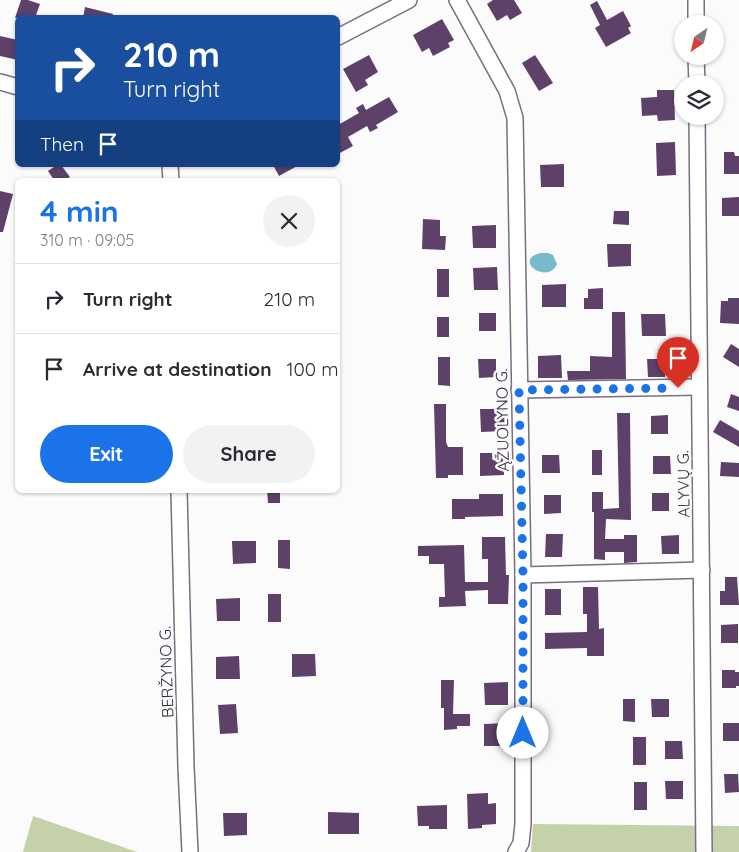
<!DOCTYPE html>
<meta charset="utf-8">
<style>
body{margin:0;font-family:Quicksand,sans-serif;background:#f2f2f3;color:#2b2b33;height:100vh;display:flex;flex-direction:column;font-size:19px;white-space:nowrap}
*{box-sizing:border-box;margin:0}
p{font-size:16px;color:#7c7c81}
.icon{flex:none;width:28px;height:28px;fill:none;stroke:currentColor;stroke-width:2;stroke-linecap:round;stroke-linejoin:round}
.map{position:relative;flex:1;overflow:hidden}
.panel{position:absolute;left:15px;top:178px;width:325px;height:315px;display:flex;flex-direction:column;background:#fff;border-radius:8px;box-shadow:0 1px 4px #0004}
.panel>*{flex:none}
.guide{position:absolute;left:15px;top:15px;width:325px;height:152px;border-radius:8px;box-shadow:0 1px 4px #0004;background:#1a4fa0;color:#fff;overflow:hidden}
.needle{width:32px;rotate:215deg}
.buttons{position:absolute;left:674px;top:15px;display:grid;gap:10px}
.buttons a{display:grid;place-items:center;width:50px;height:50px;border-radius:50%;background:#fff;box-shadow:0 1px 4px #0004;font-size:25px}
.pin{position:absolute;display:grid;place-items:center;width:42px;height:42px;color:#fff;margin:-51px -21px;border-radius:50% 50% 50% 0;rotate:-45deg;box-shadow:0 0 5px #0007}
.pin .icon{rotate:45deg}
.me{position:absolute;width:55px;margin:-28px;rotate:0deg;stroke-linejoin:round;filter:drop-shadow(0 0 4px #0008)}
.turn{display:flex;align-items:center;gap:18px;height:105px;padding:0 25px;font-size:22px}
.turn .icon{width:65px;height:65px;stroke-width:2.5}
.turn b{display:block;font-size:35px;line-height:42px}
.then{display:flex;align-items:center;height:48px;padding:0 25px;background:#0003;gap:10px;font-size:19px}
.round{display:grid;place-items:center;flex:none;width:52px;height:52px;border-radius:26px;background:#f2f2f3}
.summary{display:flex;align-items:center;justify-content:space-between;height:85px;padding:0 25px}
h1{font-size:30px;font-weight:700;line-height:38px;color:#1a73e8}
.action{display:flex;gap:10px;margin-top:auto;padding:10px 25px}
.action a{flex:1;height:58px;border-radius:30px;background:#1a73e8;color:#fff;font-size:20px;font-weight:700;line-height:58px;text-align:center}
.action a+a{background:#f2f2f3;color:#2b2b33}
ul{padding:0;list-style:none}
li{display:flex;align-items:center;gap:15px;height:70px;padding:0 25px;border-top:1px solid #e1e1e2}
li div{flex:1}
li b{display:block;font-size:19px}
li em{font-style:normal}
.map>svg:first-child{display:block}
.green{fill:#c5d1a8}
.water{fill:#77bbcb}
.building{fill:#5e4168}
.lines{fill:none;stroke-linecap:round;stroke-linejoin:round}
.minor-casing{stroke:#7d6c83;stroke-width:18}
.minor{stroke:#fff;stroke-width:15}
.route{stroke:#1a73e8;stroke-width:9;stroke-dasharray:0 16.2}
.labels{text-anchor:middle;stroke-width:5;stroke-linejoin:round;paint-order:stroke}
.street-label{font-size:16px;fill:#352d38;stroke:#fbfbfb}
</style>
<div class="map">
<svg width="739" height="852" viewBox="0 0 739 852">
<rect width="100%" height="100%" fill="#fbfbfb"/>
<g class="green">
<polygon points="33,816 137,852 23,852"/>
<polygon points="533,824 739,826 739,852 531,852"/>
</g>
<path class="water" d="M540,253H548L553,255L557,264C549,285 512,261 540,253Z"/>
<g class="building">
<polygon points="21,0 28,0 40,4 35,18 15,18"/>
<polygon points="493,0 514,0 522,13 510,20 507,15 497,21 487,4"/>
<polygon points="597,1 607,20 623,11 631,26 628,28 631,33 606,47 595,28 600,25 590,5"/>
<polygon points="85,7 113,14 112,18 83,18"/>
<polygon points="442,19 454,40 448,43 450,47 433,56 429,48 422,52 413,35"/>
<polygon points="0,36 18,40 18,60 0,56"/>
<polygon points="369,55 378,72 365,80 368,85 356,92 343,69"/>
<polygon points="535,55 553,83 539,91 522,63"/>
<polygon points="657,90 674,90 675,120 658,121 657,115 642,116 641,98 657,97"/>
<polygon points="389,97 398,112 376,125 378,128 370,132 367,126 348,137 353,146 338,154 338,125 359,113 356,108 363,104 366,110"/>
<polygon points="675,142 676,175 657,176 656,143"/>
<polygon points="724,152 734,152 735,156 739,156 739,174 724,174"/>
<polygon points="564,164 564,187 541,187 540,165"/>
<polygon points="57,165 61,165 70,177 65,180 54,180 48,171"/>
<polygon points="273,165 299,165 279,176"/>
<polygon points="0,191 13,194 3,232 0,232"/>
<polygon points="739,197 739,216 722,216 722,198"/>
<polygon points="614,211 629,211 629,225 613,224"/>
<polygon points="423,219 440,220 440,236 446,236 445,250 422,249"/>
<polygon points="496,225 496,248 473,248 472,226"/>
<polygon points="607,244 631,244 631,266 608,267"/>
<polygon points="497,267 498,290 474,290 473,268"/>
<rect x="437" y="269" width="12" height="28"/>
<polygon points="566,284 566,307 542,307 542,285"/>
<polygon points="603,288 603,309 584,309 584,298 588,298 588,289"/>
<polygon points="728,298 739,298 739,324 720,323 721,301 728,301"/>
<polygon points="612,312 625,312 626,379 568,380 567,371 590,371 590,356 612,357"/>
<rect x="479" y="313" width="17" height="18"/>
<polygon points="641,314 665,314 666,336 642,336"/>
<rect x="437" y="317" width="12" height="20"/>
<polygon points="731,344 739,349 739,367 723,357"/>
<polygon points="561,355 562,378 538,378 538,356"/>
<polygon points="438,357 450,357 450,386 438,385"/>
<polygon points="478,359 496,359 496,377 479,378"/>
<polygon points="647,359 665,359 665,377 648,377"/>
<polygon points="731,394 739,397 739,411 727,407"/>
<polygon points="434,404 446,404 446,442 448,447 463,447 463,475 448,475 448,478 436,478"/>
<polygon points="480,409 504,409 505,431 481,432"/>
<polygon points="617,413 630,413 631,520 606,519 605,539 624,539 624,535 637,535 637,562 624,563 624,552 605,552 605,560 594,559 594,512 592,512 592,492 603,492 603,509 619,508"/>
<polygon points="668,415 668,434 651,434 651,416"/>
<polygon points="720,420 739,431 739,447 713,432"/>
<rect x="592" y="450" width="10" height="25"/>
<polygon points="480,453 503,453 504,475 480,476"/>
<polygon points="542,455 559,455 560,473 542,473"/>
<polygon points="653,456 670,456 671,474 653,474"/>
<polygon points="721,462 739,463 739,477 720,476"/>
<polygon points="267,490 280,490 280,503 268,503"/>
<rect x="652" y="493" width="17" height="18"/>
<polygon points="479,494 503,494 503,516 465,517 465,519 452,519 452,499 479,499"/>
<polygon points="544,495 561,495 561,513 544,514"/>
<polygon points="546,534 563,534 562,557 545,557"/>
<polygon points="679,535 679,554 662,554 661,536"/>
<polygon points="482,537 505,537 506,575 509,575 508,604 488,604 488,590 465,591 466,606 439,607 439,597 445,597 444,564 429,564 429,556 418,556 418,546 464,545 465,582 488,582 488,559 482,559"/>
<polygon points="278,540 290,540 290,569 278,568"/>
<polygon points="232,541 256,541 256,563 233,564"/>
<polygon points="725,577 737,577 739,605 720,605 720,591 725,591"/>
<polygon points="583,587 598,587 599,629 604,628 604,656 587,656 587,648 545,649 545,633 587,632 587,614 583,614"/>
<rect x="545" y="589" width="16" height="26"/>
<rect x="268" y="594" width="13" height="28"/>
<polygon points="240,598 240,621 217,621 216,599"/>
<polygon points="738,624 738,643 721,643 721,625"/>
<polygon points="292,654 315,654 316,676 292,677"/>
<polygon points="239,656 240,679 216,679 216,657"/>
<polygon points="722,670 735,670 735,672 739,672 739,686 736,686 736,688 722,688"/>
<polygon points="441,680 454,680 453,714 470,714 470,726 457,726 457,729 444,730 444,708 441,708"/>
<polygon points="508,682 508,705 485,705 484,683"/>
<polygon points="623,699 635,699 635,722 623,721"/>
<polygon points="651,699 669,699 669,717 652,717"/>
<polygon points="236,704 238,733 220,734 218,705"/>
<polygon points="508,723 508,746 484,746 484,724"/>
<rect x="723" y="723" width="16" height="18"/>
<rect x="633" y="737" width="13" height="28"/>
<polygon points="665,741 682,741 683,759 665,759"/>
<polygon points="724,774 738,774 739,792 725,793"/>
<polygon points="665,781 683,781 683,799 666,799"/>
<rect x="634" y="782" width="13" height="28"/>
<polygon points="488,793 488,804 496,803 496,824 482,825 482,828 468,829 467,794"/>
<polygon points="447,805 447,829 429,829 429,826 418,826 417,806"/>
<polygon points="328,812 359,813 359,834 328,834"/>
<polygon points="223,813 247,813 247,835 224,836"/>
</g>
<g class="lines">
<defs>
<g id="minor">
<polyline points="457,0 507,91 515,118 523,575 523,824 521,843 516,852"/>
<polyline points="696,0 696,24"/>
<polyline points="338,37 409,0"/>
<polyline points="696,56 697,84"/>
<polyline points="0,82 18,87"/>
<polyline points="697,116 704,852"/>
<polyline points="170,165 171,180"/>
<polyline points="519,390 698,387"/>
<polyline points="179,490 186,767 190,852"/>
<polyline points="523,575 702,570"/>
</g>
</defs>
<use href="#minor" class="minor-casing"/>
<use href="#minor" class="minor"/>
</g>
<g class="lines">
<polyline class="route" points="523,733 523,575 519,390 678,388"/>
</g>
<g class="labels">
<g class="street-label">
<text transform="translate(502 420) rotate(-91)" y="6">ĄŽUOLYNO G.</text>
<text transform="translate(683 484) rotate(-91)" y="6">ALYVŲ G.</text>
<text transform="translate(166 672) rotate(-92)" y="6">BERŽYNO G.</text>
</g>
</g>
</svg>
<div class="buttons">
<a><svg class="needle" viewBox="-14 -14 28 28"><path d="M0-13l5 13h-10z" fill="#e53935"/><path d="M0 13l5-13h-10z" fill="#7c7c81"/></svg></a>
<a><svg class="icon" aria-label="layers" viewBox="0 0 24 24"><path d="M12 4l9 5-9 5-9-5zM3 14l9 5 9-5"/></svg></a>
</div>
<div class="pin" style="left:678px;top:388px;background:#d93025"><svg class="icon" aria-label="arrive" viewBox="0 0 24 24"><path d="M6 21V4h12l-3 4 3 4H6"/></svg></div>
<svg class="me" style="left:523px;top:733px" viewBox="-20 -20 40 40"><circle r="19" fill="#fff"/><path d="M0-13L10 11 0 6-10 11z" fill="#1a73e8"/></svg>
<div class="guide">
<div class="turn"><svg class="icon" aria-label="right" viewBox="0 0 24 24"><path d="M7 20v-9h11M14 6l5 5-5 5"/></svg><div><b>210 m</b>Turn right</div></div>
<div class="then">Then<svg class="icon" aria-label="arrive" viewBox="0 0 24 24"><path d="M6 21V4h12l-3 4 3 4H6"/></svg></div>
</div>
<section class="panel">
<div class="summary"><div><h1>4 min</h1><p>310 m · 09:05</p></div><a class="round"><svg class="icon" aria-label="close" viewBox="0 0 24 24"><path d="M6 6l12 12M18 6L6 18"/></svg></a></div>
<ul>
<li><svg class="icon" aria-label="right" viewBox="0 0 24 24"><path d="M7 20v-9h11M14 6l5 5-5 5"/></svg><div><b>Turn right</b></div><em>210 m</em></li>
<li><svg class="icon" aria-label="arrive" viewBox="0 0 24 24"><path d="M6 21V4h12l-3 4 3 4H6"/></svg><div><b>Arrive at destination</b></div><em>100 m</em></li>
</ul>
<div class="action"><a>Exit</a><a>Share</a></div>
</section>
</div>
